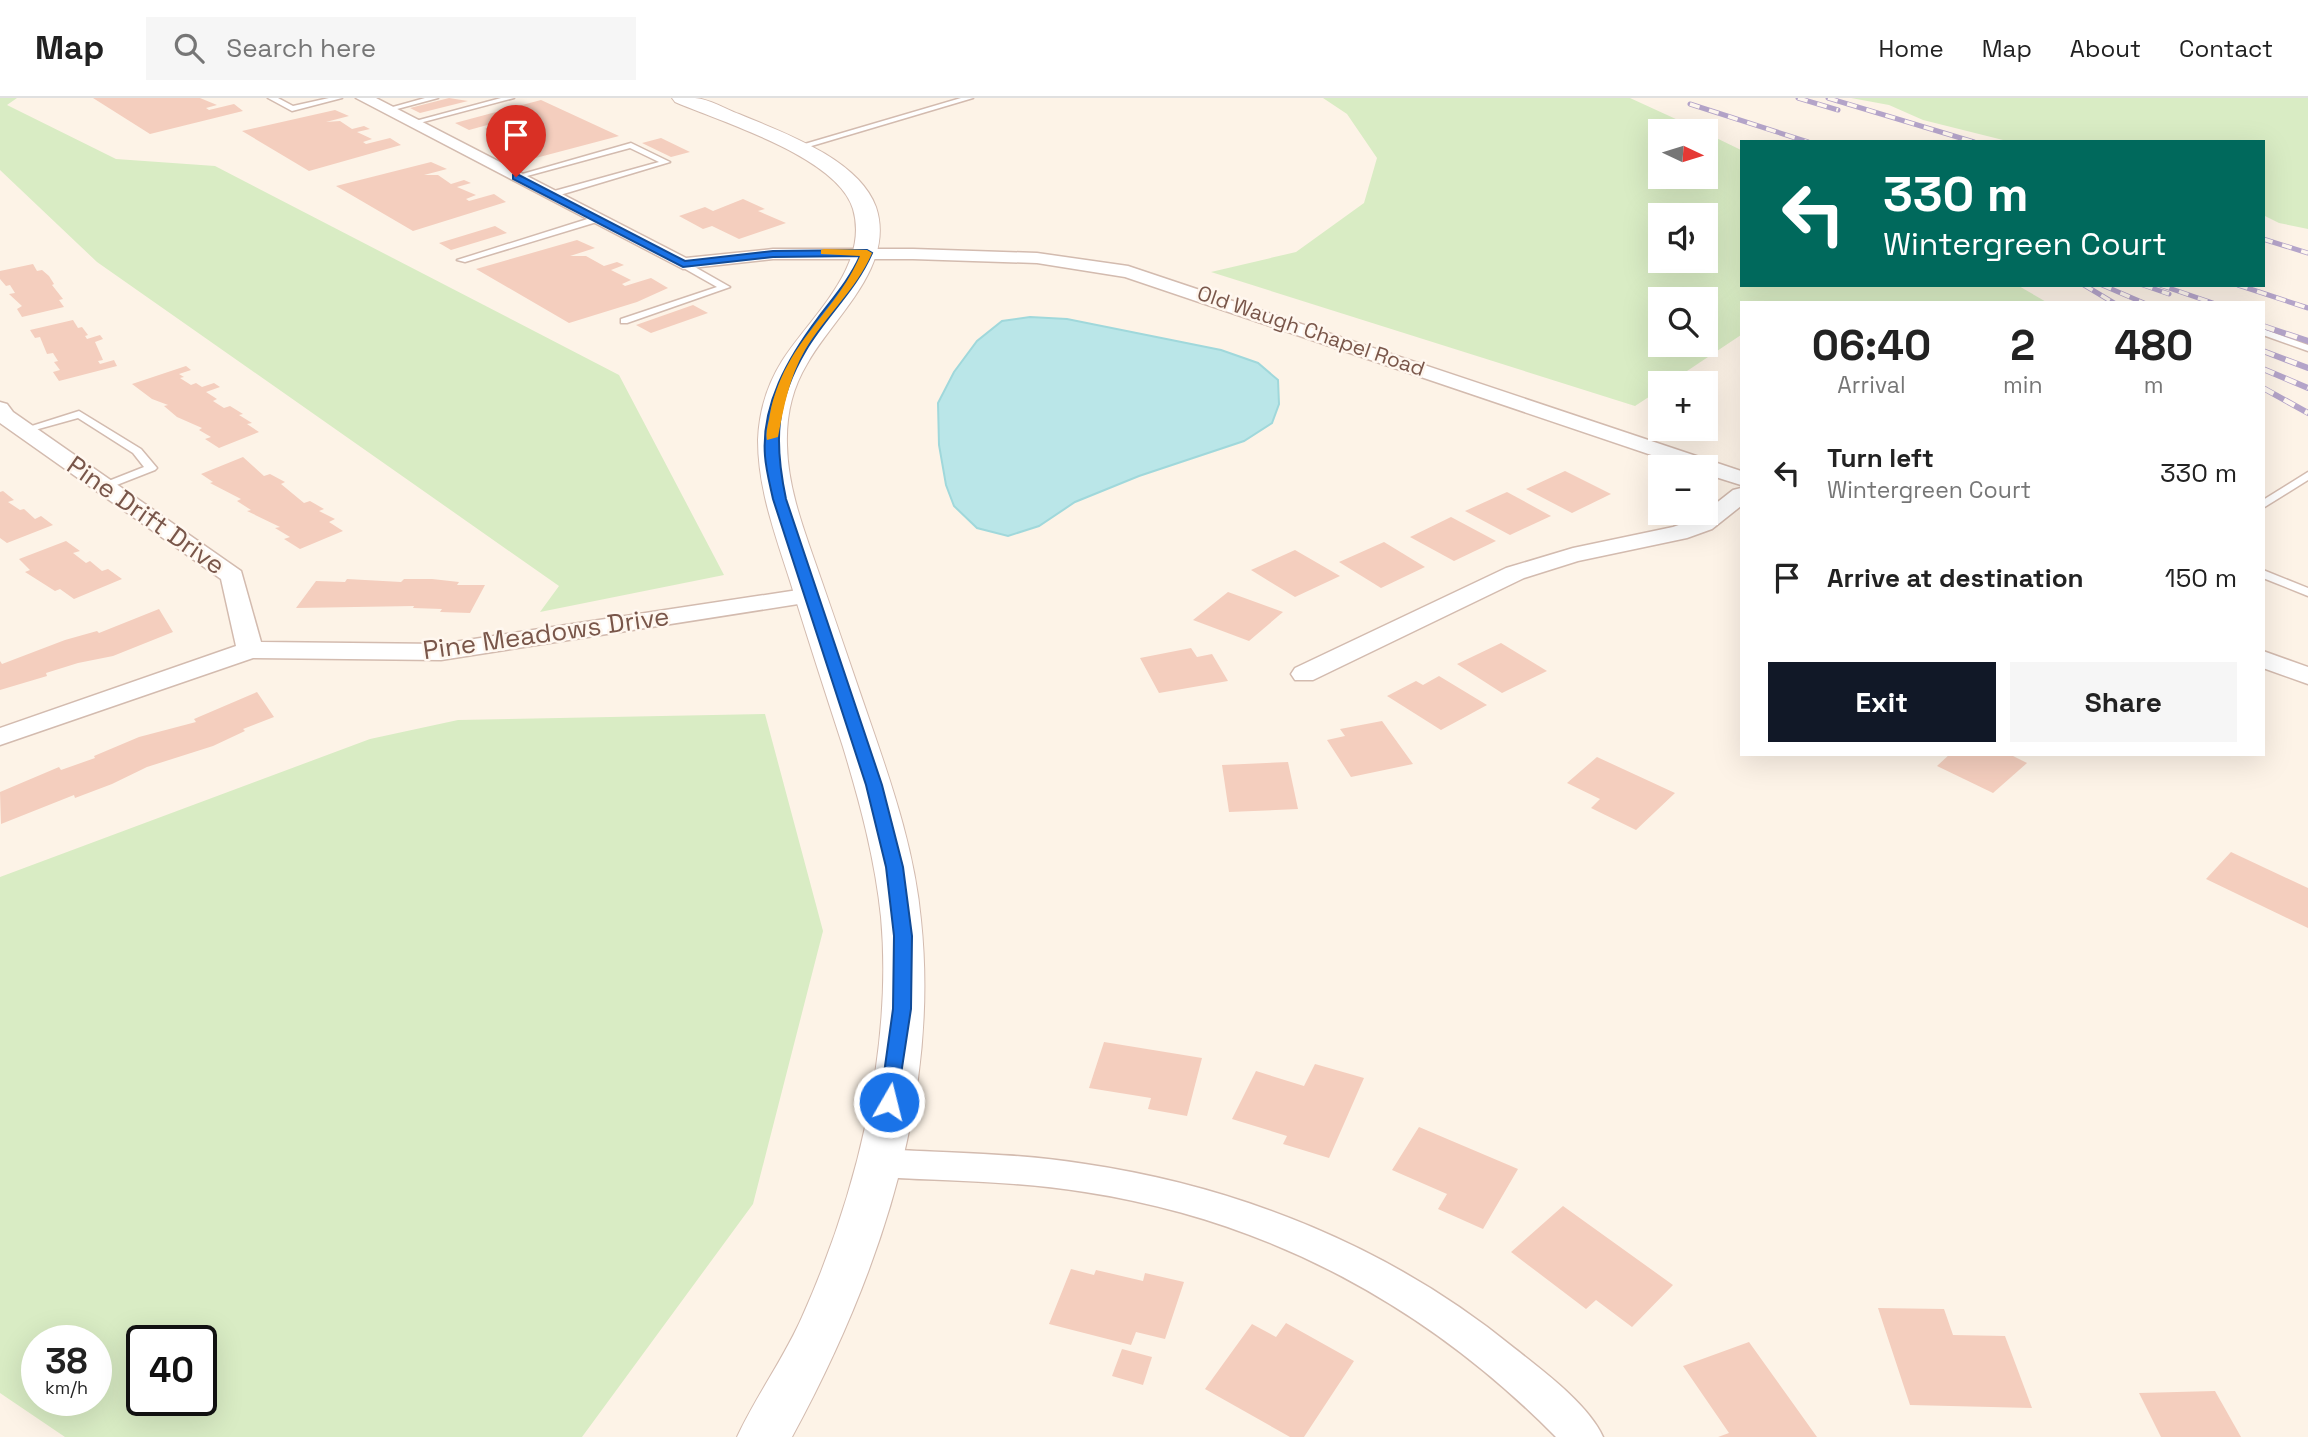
<!DOCTYPE html>
<meta charset="utf-8">
<style>
body{margin:0;font-family:"Space Grotesk",sans-serif;background:#f6f6f6;color:#222;height:100vh;display:flex;flex-direction:column;font-size:26px;white-space:nowrap}
*{box-sizing:border-box;margin:0}
p{font-size:23px;color:#767676}
.icon{flex:none;width:38px;height:38px;fill:none;stroke:currentColor;stroke-width:2;stroke-linecap:round;stroke-linejoin:round}
.map{position:relative;flex:1;overflow:hidden}
.drawer{position:absolute;left:1740px;top:203px;width:525px;height:455px;display:flex;flex-direction:column;background:#fff;border-radius:0px;box-shadow:0 7px 28px #0002}
.drawer>*{flex:none}
.guide{position:absolute;left:1740px;top:42px;width:525px;height:147px;border-radius:0px;box-shadow:0 7px 28px #0002;background:#00695c;color:#fff;overflow:hidden}
.needle{width:46px;rotate:94deg}
.buttons{position:absolute;left:1648px;top:21px;display:grid;gap:14px}
.buttons a{display:grid;place-items:center;width:70px;height:70px;border-radius:0px;background:#fff;box-shadow:0 7px 28px #0002;font-size:35px}
.speed{position:absolute;left:21px;top:1227px;display:flex;gap:14px;font-size:35px;font-weight:700;text-align:center}
.speed>*{display:grid;place-content:center;width:91px;height:91px;border-radius:50%;background:#fff;box-shadow:0 7px 28px #0002;line-height:1}
.speed small{font-size:18px;font-weight:400}
.speed .limit{border:4px solid #111;border-radius:10px;background:#fff;color:#111}
.pin{position:absolute;display:grid;place-items:center;width:60px;height:60px;color:#fff;margin:-72px -30px;border-radius:50% 50% 50% 0;rotate:-45deg;box-shadow:0 0 7px #0007}
.pin .icon{rotate:45deg}
.me{position:absolute;width:77px;margin:-38px;rotate:8deg;stroke-linejoin:round;filter:drop-shadow(0 0 5px #0008)}
.turn{display:flex;align-items:center;gap:24px;height:147px;padding:0 28px;font-size:32px}
.turn .icon{width:91px;height:91px;stroke-width:2.5}
.turn b{display:block;font-size:49px;line-height:60px}
.eta{display:flex;justify-content:space-evenly;align-items:center;height:119px;text-align:center}
.eta b{font-size:42px;font-weight:700;line-height:49px}
.action{display:flex;gap:14px;margin-top:auto;padding:14px 28px}
.action a{flex:1;height:80px;border-radius:0px;background:#111827;color:#fff;font-size:28px;font-weight:700;line-height:80px;text-align:center}
.action a+a{background:#f6f6f6;color:#222}
ul{padding:0;list-style:none}
li{display:flex;align-items:center;gap:21px;height:105px;padding:0 28px}
li div{flex:1}
li b{display:block;font-size:26px}
li em{font-style:normal}
header{display:flex;align-items:center;gap:42px;box-sizing:border-box;height:98px;padding:0 35px;background:#fff;border-bottom:2px solid #e0e0e0}
header strong{font-size:33px}
nav{display:flex;gap:38px;margin-inline-start:auto;font-size:24px}
.search{width:490px;height:63px;background:#f6f6f6;display:flex;align-items:center;gap:18px;box-sizing:border-box;padding:0 24px;border-radius:0px;color:#767676;font-size:26px}
.map>svg:first-child{display:block}
.green{fill:#d9ecc4;fill-rule:evenodd}
.water{fill:#bae6e8;stroke:#a0d8db;stroke-width:2}
.building{fill:#f4cebe}
.lines{fill:none;stroke-linecap:round;stroke-linejoin:round}
.service-casing{stroke:#d3bbaf;stroke-width:3}
.minor-casing{stroke:#d3bbaf;stroke-width:3}
.tertiary-casing{stroke:#d3bbaf;stroke-width:2}
.service{fill:#fff;fill-rule:evenodd}
.minor{fill:#fff;fill-rule:evenodd}
.tertiary{fill:#fff;fill-rule:evenodd}
.rail-far1-casing{stroke:#b4a4c9;stroke-width:5}
.rail-casing{stroke:#b4a4c9;stroke-width:6}
.rail-far1{stroke:#fff7ef;stroke-width:3.5;stroke-dasharray:10;stroke-linecap:butt}
.rail{stroke:#fff7ef;stroke-width:4.5;stroke-dasharray:12;stroke-linecap:butt}
.route{fill:#1a73e8;stroke:#114b97;stroke-width:2}
.slow{fill:#f59e0b}
.labels{text-anchor:middle;stroke-width:5;stroke-linejoin:round;paint-order:stroke}
.far-street-label{font-size:21px;fill:#79564a;stroke:#fff7ef}
.street-label{font-size:26px;fill:#79564a;stroke:#fff7ef}
</style>
<header>
<strong>Map</strong>
<div class="search"><svg class="icon" aria-label="search" viewBox="0 0 24 24"><circle cx="10" cy="10" r="6"/><path d="M15 15l6 6"/></svg>Search here</div>
<nav><a>Home</a><a>Map</a><a>About</a><a>Contact</a></nav>
</header>
<div class="map">
<svg width="2308" height="1339" viewBox="0 0 2308 1339">
<rect width="100%" height="100%" fill="#fdf3e7"/>
<g class="green">
<polygon points="0,0 17,0 7,7 116,61 215,68 619,277 724,477 540,514 559,488 97,164 0,72"/>
<path d="M1323,0H1630L1702,33H1661V79H1706V35L1741,52V187H2017L2048,205H1741V237L1669,285H1661V291L1635,308L1211,174L1296,154L1364,105L1377,60L1347,16ZM1661,117H1706V163H1661ZM1661,201H1706V247H1661Z"/>
<polygon points="1851,0 2308,0 2308,131 2279,125 2263,117 2263,44 2011,44 1923,22 1889,7"/>
<path d="M765,616L823,833L753,1106L582,1339H65L0,1295V779L370,641L458,622ZM37,1242H96V1302H37ZM142,1242H201V1302H142Z"/>
</g>
<polygon class="water" points="1030,219 1067,221 1221,252 1258,265 1278,282 1279,306 1272,325 1244,343 1139,378 1075,404 1039,428 1008,438 977,430 954,408 946,387 939,347 938,305 954,274 977,243 1002,223"/>
<g class="building">
<polygon points="93,0 200,0 217,7 206,10 209,12 234,6 243,13 150,36"/>
<polygon points="449,0 468,3 420,15 410,10"/>
<polygon points="541,2 619,38 528,62 514,54 536,48 522,49 510,41 497,44 492,41 504,38 485,31 494,27 491,26 469,32 455,25"/>
<polygon points="335,12 349,18 326,24 340,23 352,31 364,28 370,31 357,34 372,41 363,44 366,46 390,40 401,47 309,73 242,33"/>
<polygon points="661,40 690,54 671,59 642,45"/>
<polygon points="431,64 447,71 424,77 438,77 451,86 464,82 471,85 457,89 476,97 466,101 469,103 494,96 506,104 413,133 336,88"/>
<polygon points="743,101 765,111 758,113 786,125 739,141 712,128 703,131 679,118 705,109 713,113"/>
<polygon points="495,128 507,135 451,152 439,145"/>
<polygon points="577,142 595,150 570,158 586,158 604,168 617,164 624,167 611,172 631,182 622,186 625,188 651,180 668,190 637,204 569,225 476,171"/>
<polygon points="33,166 37,173 42,172 49,178 54,186 52,187 63,201 59,202 64,209 22,219 17,211 22,208 9,196 15,195 10,187 6,188 0,181 0,173"/>
<polygon points="693,207 708,215 651,235 636,227"/>
<polygon points="73,222 78,230 82,229 88,237 85,238 87,241 100,237 103,241 95,244 103,262 98,263 100,266 114,262 117,268 59,283 53,274 60,272 54,264 58,263 53,255 47,256 40,239 35,240 30,232"/>
<polygon points="186,268 191,272 179,276 184,279 180,280 191,287 196,285 202,289 214,285 220,289 206,294 217,301 213,303 224,310 230,308 243,316 239,317 252,325 247,326 259,334 219,350 205,341 211,339 199,332 202,330 177,319 164,308 168,307 152,301 132,286"/>
<polygon points="243,359 264,378 270,376 285,384 281,386 304,405 310,403 324,411 319,413 335,421 329,424 343,433 300,451 284,441 290,439 275,430 280,429 247,413 251,412 237,403 241,401 210,385 213,384 201,376"/>
<polygon points="1565,373 1611,396 1572,415 1526,391"/>
<polygon points="3,393 14,402 8,404 20,412 24,411 35,421 41,418 53,427 7,445 0,440 0,394"/>
<polygon points="1507,394 1551,418 1510,437 1465,413"/>
<polygon points="1451,419 1496,443 1454,463 1410,439"/>
<polygon points="66,443 80,453 73,455 86,465 90,463 102,473 108,471 122,481 74,501 60,491 55,493 25,474 30,472 19,461"/>
<polygon points="1384,444 1425,469 1381,490 1339,464"/>
<polygon points="1295,452 1340,478 1295,499 1251,472"/>
<polygon points="347,481 401,484 404,481 432,481 459,484 457,487 485,487 470,515 440,514 442,511 413,510 414,508 296,510 316,483 345,484"/>
<polygon points="1228,494 1283,514 1249,543 1193,522"/>
<polygon points="159,511 173,534 113,558 78,565 46,575 47,578 0,592 0,563 2,566 65,542 97,533 99,535"/>
<polygon points="1501,545 1547,573 1502,595 1457,566"/>
<polygon points="1191,550 1197,559 1212,556 1228,583 1159,595 1140,560"/>
<polygon points="1439,578 1487,607 1441,632 1387,598 1416,583 1423,587"/>
<polygon points="257,594 274,619 243,631 245,633 213,648 147,669 112,686 75,700 74,697 1,726 0,694 59,669 61,672 95,660 94,658 139,639 196,624 194,621"/>
<polygon points="1382,623 1413,666 1351,679 1327,642 1345,638 1340,631"/>
<polygon points="1950,656 2009,656 2027,665 1993,695 1937,668"/>
<polygon points="1597,659 1675,695 1636,732 1591,710 1600,701 1567,685"/>
<polygon points="1288,664 1298,711 1229,714 1222,667"/>
<polygon points="2231,754 2308,790 2308,830 2206,781"/>
<polygon points="1104,944 1202,960 1187,1018 1148,1011 1151,1000 1089,990"/>
<polygon points="1315,966 1364,980 1329,1060 1283,1046 1287,1038 1232,1021 1256,973 1304,988"/>
<polygon points="1419,1029 1518,1071 1483,1131 1438,1111 1447,1096 1392,1072"/>
<polygon points="1563,1108 1673,1187 1632,1229 1596,1202 1586,1211 1511,1154"/>
<polygon points="1071,1171 1094,1177 1096,1172 1143,1183 1145,1175 1184,1184 1165,1241 1136,1234 1131,1247 1049,1226"/>
<polygon points="1878,1210 1944,1211 1953,1237 2005,1238 2032,1310 1910,1307"/>
<polygon points="1286,1225 1354,1263 1304,1339 1290,1339 1205,1291 1252,1226 1276,1239"/>
<polygon points="1749,1244 1817,1339 1718,1339 1729,1335 1683,1268"/>
<polygon points="1122,1251 1152,1259 1143,1287 1112,1278"/>
<polygon points="2215,1293 2241,1339 2161,1339 2139,1295"/>
</g>
<g class="lines">
<defs>
<g id="service">
<polygon points="268,0 278,0 293,8 329,0 342,0 292,13"/>
<polygon points="425,0 438,0 386,14 382,12"/>
<polygon points="501,0 514,0 412,27 408,25"/>
<polygon points="961,0 973,0 798,52 791,50"/>
<polygon points="631,45 670,64 550,100 546,97 547,95 659,64 630,50 516,81 512,79"/>
<polygon points="597,118 601,121 600,123 465,164 457,162"/>
<polygon points="680,164 686,164 730,189 627,225 621,225 621,221 717,189 680,168"/>
<polygon points="2263,231 2308,247 2308,253 2263,237"/>
<polygon points="79,313 141,351 157,370 155,372 109,390 101,390 101,386 144,369 133,355 78,320 24,335 19,332"/>
<polygon points="2308,374 2308,382 2263,410 2263,402"/>
<polygon points="2263,472 2308,490 2308,498 2263,480"/>
</g>
<g id="minor">
<polygon points="356,0 376,0 686,160 773,151 913,151 1037,155 1128,168 1741,373 1741,387 1706,376 1706,369 1687,369 1125,179 1037,165 913,161 773,161 683,171"/>
<polygon points="0,304 7,306 13,314 241,473 261,544 441,546 811,490 820,492 823,497 820,502 811,504 441,562 253,560 0,647 0,630 236,548 221,481 0,325"/>
<polygon points="1741,390 1741,408 1712,431 1687,440 1578,463 1524,480 1313,582 1295,582 1291,576 1295,570 1506,470 1573,450 1673,429 1696,421 1733,392"/>
<polygon points="2263,553 2308,569 2308,586 2263,570"/>
<path d="M879,1051C948,1055 1017,1055 1085,1066C1241,1089 1392,1150 1514,1250C1543,1273 1588,1306 1603,1339H1556C1427,1208 1268,1122 1085,1094C1017,1083 948,1083 879,1079L866,1075L861,1065L866,1055Z"/>
</g>
<path id="tertiary" d="M672,0C680,0 688,0 695,0C710,1 725,11 739,16C782,34 859,61 876,109C896,169 833,219 807,266C792,291 786,318 787,347C788,394 806,437 821,481C839,532 856,584 874,635C895,696 915,757 921,822C940,1002 877,1183 792,1339H737C756,1298 784,1260 802,1219C856,1098 893,952 881,819C875,761 860,705 843,649C825,594 807,538 790,483C775,436 758,391 758,342C759,314 767,287 782,263C810,219 870,169 853,111C838,59 721,24 675,4Z"/>
</defs>
<use href="#service" class="service-casing"/>
<use href="#minor" class="minor-casing"/>
<use href="#tertiary" class="tertiary-casing"/>
<use href="#service" class="service"/>
<use href="#minor" class="minor"/>
<use href="#tertiary" class="tertiary"/>
<defs>
<g id="rail-far1">
<polyline points="1798,0 1838,12"/>
<polyline points="1828,0 1974,44"/>
<polyline points="1690,6 1808,44"/>
<polyline points="2263,141 2308,155"/>
<polyline points="2084,187 2114,205"/>
<polyline points="2102,187 2144,205"/>
<polyline points="2143,187 2169,196"/>
<polyline points="2160,187 2213,205"/>
<polyline points="2238,187 2308,210"/>
</g>
<g id="rail">
<polyline points="2263,228 2308,243"/>
<polyline points="2263,253 2308,270"/>
<polyline points="2263,271 2308,290"/>
<polyline points="2263,290 2308,315"/>
</g>
</defs>
<use href="#rail-far1" class="rail-far1-casing"/>
<use href="#rail" class="rail-casing"/>
<use href="#rail-far1" class="rail-far1"/>
<use href="#rail" class="rail"/>
</g>
<path class="route" d="M513,77H519L685,163L773,153L867,152L872,155C856,192 826,218 806,252C775,304 774,344 786,401L882,687L903,769L912,838L911,911L896,1009H882L880,1004L893,911L894,838L886,769L866,687L773,401C770,387 766,372 765,358C761,307 788,260 818,220C833,200 850,181 860,158L773,159L683,169L513,81Z"/>
<path class="slow" d="M824,151L867,152L872,155C856,192 825,218 805,252C789,280 784,308 778,339L767,342C765,334 769,324 770,316C785,243 834,218 860,158L821,156V152Z"/>
<g class="labels">
<g class="far-street-label">
<text transform="translate(1311 233) rotate(19)" y="7">Old Waugh Chapel Road</text>
</g>
<g class="street-label">
<text transform="translate(146 417) rotate(35)" y="9">Pine Drift Drive</text>
<text transform="translate(546 535) rotate(-8)" y="9">Pine Meadows Drive</text>
</g>
</g>
</svg>
<div class="buttons">
<a><svg class="needle" viewBox="-14 -14 28 28"><path d="M0-13l5 13h-10z" fill="#e53935"/><path d="M0 13l5-13h-10z" fill="#767676"/></svg></a>
<a><svg class="icon" aria-label="sound" viewBox="0 0 24 24"><path d="M4 9h4l5-4v14l-5-4H4zM17 9q2 3 0 6"/></svg></a>
<a><svg class="icon" aria-label="search" viewBox="0 0 24 24"><circle cx="10" cy="10" r="6"/><path d="M15 15l6 6"/></svg></a>
<a>+</a>
<a>−</a>
</div>
<div class="speed"><div>38<small>km/h</small></div><div class="limit">40</div></div>
<div class="pin" style="left:516px;top:79px;background:#d93025"><svg class="icon" aria-label="arrive" viewBox="0 0 24 24"><path d="M6 21V4h12l-3 4 3 4H6"/></svg></div>
<svg class="me" style="left:889px;top:1004px" viewBox="-20 -20 40 40"><circle r="17" fill="#1a73e8" stroke="#fff" stroke-width="3"/><path d="M0-11L8 9 0 5-8 9z" fill="#fff"/></svg>
<div class="guide">
<div class="turn"><svg class="icon" aria-label="left" viewBox="0 0 24 24"><path d="M17 20v-9H6M10 6l-5 5 5 5"/></svg><div><b>330 m</b>Wintergreen Court</div></div>
</div>
<section class="drawer">
<div class="eta">
<div><b>06:40</b><p>Arrival</p></div>
<div><b>2</b><p>min</p></div>
<div><b>480</b><p>m</p></div>
</div>
<ul>
<li><svg class="icon" aria-label="left" viewBox="0 0 24 24"><path d="M17 20v-9H6M10 6l-5 5 5 5"/></svg><div><b>Turn left</b><p>Wintergreen Court</p></div><em>330 m</em></li>
<li><svg class="icon" aria-label="arrive" viewBox="0 0 24 24"><path d="M6 21V4h12l-3 4 3 4H6"/></svg><div><b>Arrive at destination</b></div><em>150 m</em></li>
</ul>
<div class="action"><a>Exit</a><a>Share</a></div>
</section>
</div>
